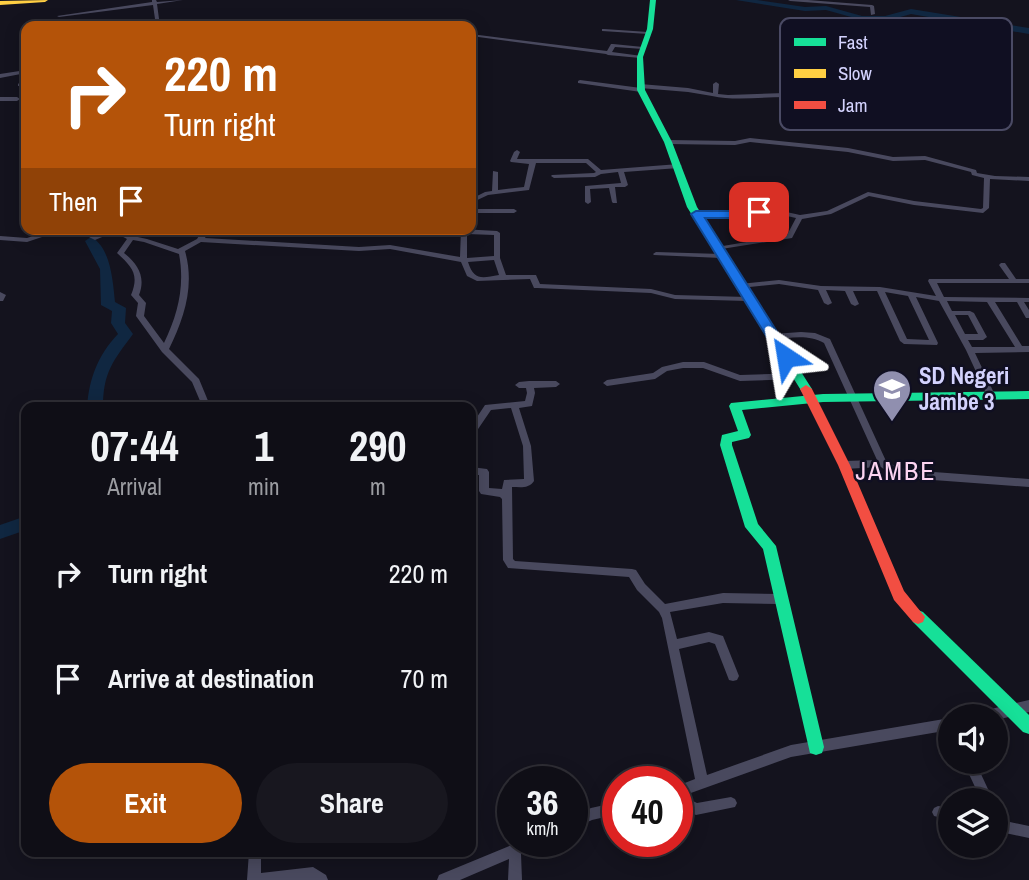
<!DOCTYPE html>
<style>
body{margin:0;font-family:"Archivo Narrow",sans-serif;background:#18171f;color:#f1f3f6;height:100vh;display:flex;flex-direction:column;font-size:26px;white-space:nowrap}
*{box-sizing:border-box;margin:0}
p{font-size:23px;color:#9b9ca1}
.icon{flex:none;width:38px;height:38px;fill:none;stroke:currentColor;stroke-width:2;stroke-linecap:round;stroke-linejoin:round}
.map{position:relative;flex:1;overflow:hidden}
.drawer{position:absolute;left:21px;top:402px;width:455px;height:455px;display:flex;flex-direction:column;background:#0f0e16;border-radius:14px;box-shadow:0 4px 18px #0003,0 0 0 2px #2f2e35}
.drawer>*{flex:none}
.top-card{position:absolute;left:21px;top:21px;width:455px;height:214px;border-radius:14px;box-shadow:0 4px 18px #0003,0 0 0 2px #2f2e35;background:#b45309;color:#fff;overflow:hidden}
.fabs{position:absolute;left:938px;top:704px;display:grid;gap:14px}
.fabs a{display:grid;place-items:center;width:70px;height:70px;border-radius:50%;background:#0f0e16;box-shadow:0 4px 18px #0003,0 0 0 2px #2f2e35;font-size:35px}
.speed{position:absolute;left:497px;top:766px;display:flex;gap:14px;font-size:35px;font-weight:700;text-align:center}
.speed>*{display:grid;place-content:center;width:91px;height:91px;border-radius:50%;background:#0f0e16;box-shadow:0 4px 18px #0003,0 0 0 2px #2f2e35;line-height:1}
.speed small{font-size:18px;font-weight:400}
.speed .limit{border:10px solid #d22;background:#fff;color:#111}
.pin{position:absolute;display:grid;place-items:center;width:60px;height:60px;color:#fff;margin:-30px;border-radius:14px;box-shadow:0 4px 10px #0006}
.me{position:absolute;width:77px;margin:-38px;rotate:327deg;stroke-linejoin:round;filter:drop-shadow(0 0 5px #0008)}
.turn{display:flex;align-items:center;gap:24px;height:147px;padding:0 28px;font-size:32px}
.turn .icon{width:91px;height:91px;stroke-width:2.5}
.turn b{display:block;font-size:49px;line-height:60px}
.then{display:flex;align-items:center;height:66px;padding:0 28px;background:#0003;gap:14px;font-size:26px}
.eta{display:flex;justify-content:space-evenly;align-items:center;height:119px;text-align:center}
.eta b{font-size:42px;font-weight:800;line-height:49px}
.action{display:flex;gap:14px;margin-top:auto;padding:14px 28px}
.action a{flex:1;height:80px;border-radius:42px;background:#b45309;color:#fff;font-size:28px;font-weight:800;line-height:80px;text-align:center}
.action a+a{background:#18171f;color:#f1f3f6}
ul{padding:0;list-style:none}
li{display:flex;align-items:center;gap:21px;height:105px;padding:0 28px}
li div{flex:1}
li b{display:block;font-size:26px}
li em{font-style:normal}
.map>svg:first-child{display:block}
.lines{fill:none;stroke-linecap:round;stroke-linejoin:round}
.river{fill:#102741;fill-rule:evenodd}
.street{fill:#49495e;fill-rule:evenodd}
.fast{fill:#16e098;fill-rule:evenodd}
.slow{fill:#ffcf43;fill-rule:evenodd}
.jam{fill:#f24e42;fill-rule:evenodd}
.route{fill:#1a73e8;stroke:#114b97;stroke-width:2}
.labels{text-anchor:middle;stroke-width:5;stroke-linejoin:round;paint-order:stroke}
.poi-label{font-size:23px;font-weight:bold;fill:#d3d2fd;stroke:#100f22;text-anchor:start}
.quarter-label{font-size:26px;letter-spacing:2px;fill:#fdd4f2;stroke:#100f22}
.key{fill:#100f22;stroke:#4a4a64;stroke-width:2}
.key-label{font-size:19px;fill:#d3d2fd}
</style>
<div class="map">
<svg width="1029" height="880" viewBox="0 0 1029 880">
<rect width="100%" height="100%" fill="#14131e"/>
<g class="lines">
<g class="river">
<polygon points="736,0 757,0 805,7 826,6 862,16 885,16 911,9 1029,28 1029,34 911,14 886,21 862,20 826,10 805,11"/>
<path d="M91,237C111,247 113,283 115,302L126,308L125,323L133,334C113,361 103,372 103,408H87C89,378 98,355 118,334L111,323L112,311L101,305L100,269L85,241Z"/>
<polygon points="26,516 26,530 0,539 0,525"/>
</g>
<g class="street">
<polygon points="152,0 156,0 157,2 183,0 157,4 160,26 156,26 153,5 59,17 57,16 152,2"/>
<polygon points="788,0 808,0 872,5 874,6 875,14 871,15 870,7 790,1"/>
<polygon points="604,29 648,32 650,33 648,34 602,31 602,29"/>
<polygon points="471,34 607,51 611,44 613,44 643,47 645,48 643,49 615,47 612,52 642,56 642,57 640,58 608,55 606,54 471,36"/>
<path d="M811,61L814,63V78L806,83L807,89L793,92L786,97C762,97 734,101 712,96L688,92L640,88L637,86L640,84L688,88L713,93V84L716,82L719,84L718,94L728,95L785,93L789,90L802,87L800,82L808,77V63Z"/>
<polygon points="26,70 26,73 0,78 0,74"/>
<polygon points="26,77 26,82 22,86 18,86 18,84"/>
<polygon points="580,80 641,88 644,90 641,92 578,83 578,81"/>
<polygon points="0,97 17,97 20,99 17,101 0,101"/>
<polygon points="750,138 848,148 893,157 925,156 976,170 977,173 995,176 1029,177 1029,181 990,179 989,208 983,213 914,205 869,196 831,214 802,219 792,238 715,250 715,248 717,247 787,235 796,218 773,213 744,217 696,216 693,214 694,213 744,213 773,209 800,215 827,211 868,192 914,201 981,209 983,208 984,178 972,175 971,172 925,160 893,161 848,152 750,142 735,145 668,144 665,142 668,140 735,141"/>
<polygon points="517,150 520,152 517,159 588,159 601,170 679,164 682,166 679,168 624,172 628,185 625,187 615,187 617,203 613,203 612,202 609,188 590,189 591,202 588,204 585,202 585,186 621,183 618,172 601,174 595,177 554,178 551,176 552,175 594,173 596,172 586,163 536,163 529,190 488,195 471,203 471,199 485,192 492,191 493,171 498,172 498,190 524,187 529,164 511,162 510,161 514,152"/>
<polygon points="471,209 514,209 517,211 514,213 471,213"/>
<polygon points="55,229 66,229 27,242 0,240 0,236 27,238"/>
<path d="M73,229H82L95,236L110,229H118L133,236L147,239L178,249L197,239L203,229H210L205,238L359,247L390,245L460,257L461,229L497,231L500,233V258L506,275H536L540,284L651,289L675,295L747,297L751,299L747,301L675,299L651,293L537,288H534L530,279L477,281L467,276L461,262L390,249L359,251L201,242L185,251C195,286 184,318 169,349L199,379L211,408H203L192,382L162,352L136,316L138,303L131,295C140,274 131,266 117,253L127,239L114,232L95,240ZM467,234L494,235V256L467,258ZM133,240L144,242L179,254C185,286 178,314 164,343L144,316L146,303L139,295C146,277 138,264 124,253ZM494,260L499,275C482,278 474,281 468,262Z"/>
<polygon points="656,252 721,254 724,256 721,258 654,255 653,254"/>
<path d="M1001,263H1005L1016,279H1029V283H937L944,297L1029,298V302H1024L1029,310V318H1026L1017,302H995L1022,346H1029V352L975,353L993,391L989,394L985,391L966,350L939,301L916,297L938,343L937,345L904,344L900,341L877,291H853L859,304L855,306L851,304L845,291L826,290L832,303L828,305L824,303L818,290L779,284L740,288L736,286L740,284L779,280L821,286L880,287L936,296L928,281L929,279H1009L999,265ZM885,292L908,296L929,340L907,339ZM947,301L987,302L1015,347H972L968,340H983L987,337L974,313L970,311H952ZM955,315H968L978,334H965Z"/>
<polygon points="0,292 6,295 3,301 0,301"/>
<path d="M801,332L815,333L830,339L886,461L891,464L907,470L1029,479V487L906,478L885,470L881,467L844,469L841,468L840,465L841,462L844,461L877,460L824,343C808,334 790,338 773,340L769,337L773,334Z"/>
<polygon points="683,362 704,362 740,375 799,373 803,376 799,379 740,381 703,368 683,368 667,371 655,379 607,386 603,383 607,380 653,373 662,367"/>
<path d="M529,381H556L560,384L556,387L534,388L535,393L532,406L519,408L531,446L534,481C529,489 520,487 512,487L513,559L515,561L632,569L636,570L645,584L665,604L723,593L779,594L783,596L784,599L783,602L779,604L723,603L670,612L677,639L709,632L723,636L739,676L737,680L733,681L729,680L715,644L709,642L679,649L707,775L791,745L950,718V730L791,757L688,794L691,800L697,803L731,797L735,799L737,803L735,807L696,815L683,808L677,798V786L695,779L662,618L659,612L637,590L629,577L508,568L503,560L502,499L500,497L481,494L479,491V475H471V467L487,469L489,472V488L502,489L504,480L524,479L523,446L511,408L491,410L474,435L471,436V426L485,405L525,401L527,393L526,388H519L515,385L519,382Z"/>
<polygon points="1029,700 1029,712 996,720 996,716 981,716 983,712 987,710"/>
<polygon points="963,761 975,761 993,800 981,800"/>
<polygon points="618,802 618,814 592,820 572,829 572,816 591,808"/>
<polygon points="938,806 950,808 950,820 934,816 932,812 934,808"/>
<polygon points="996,819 1029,826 1029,838 996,831"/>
<polygon points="519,842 540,842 538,846 521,854 522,880 508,880 509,859 460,880 437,880 439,875"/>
<polygon points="249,852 261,852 261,873 313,867 326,875 328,880 247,880"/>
</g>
<g class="fast">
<polygon points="650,0 656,0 653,29 643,57 645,90 672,142 697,207 810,386 812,389 810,392 802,392 687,207 664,142 637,90 637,57 647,29"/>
<polygon points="1029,391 1029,399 823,402 742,410 751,435 749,438 732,442 732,445 758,524 776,546 824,747 822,753 816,755 810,753 763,549 745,527 720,445 722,435 738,431 729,406 731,403 823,394"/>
<polygon points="918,610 923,612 1029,715 1029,734 1023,732 913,622 911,617 913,612"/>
</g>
<polygon class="slow" points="48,0 45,2 0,5 0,1"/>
<polygon class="jam" points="806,385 812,389 850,465 904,591 925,617 923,622 918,624 913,622 894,600 838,465 800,389"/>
</g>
<polygon class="route" points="759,208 765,212 763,214 742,218 705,218 793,357 786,362 781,360 691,214 696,211 742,211"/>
<defs>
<symbol id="school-pin" viewBox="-11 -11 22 30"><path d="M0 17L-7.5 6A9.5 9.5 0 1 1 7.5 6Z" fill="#908faf" stroke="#100f22"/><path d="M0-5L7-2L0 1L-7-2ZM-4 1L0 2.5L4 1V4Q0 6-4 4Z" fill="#fff"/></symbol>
</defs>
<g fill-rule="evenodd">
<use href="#school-pin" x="870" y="367" width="44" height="60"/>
</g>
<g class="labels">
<g class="poi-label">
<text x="919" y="384">SD Negeri<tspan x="919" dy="26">Jambe 3</tspan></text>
</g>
<g class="quarter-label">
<text x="896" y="480">JAMBE</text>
</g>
</g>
<rect x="780" y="18" width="232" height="112" rx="10" class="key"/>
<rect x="794" y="38" width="32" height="8" fill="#16e098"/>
<rect x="794" y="69" width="32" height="9" fill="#ffcf43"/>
<rect x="794" y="101" width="32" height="8" fill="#f24e42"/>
<g class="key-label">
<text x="838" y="49">Fast</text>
<text x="838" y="80">Slow</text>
<text x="838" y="112">Jam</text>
</g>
</svg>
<div class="fabs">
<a><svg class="icon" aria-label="sound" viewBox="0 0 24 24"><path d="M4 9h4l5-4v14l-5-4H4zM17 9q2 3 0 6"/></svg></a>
<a><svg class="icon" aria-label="layers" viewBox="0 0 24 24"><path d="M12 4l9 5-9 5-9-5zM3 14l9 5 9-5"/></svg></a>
</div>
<div class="speed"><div>36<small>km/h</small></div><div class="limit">40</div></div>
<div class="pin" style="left:759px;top:212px;background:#d93025"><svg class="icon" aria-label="arrive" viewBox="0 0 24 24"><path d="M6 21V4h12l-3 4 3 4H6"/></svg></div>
<svg class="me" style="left:786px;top:357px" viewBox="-20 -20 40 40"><path d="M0-17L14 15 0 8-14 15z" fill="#1a73e8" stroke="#fff" stroke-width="4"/></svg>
<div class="top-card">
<div class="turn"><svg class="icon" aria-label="right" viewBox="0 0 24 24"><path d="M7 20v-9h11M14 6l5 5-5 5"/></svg><div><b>220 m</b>Turn right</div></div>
<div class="then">Then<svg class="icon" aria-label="arrive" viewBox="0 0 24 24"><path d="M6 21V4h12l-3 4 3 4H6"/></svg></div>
</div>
<section class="drawer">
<div class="eta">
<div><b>07:44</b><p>Arrival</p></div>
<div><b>1</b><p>min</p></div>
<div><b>290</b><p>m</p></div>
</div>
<ul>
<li><svg class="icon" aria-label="right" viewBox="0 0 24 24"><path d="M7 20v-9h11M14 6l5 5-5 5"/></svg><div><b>Turn right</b></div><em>220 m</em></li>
<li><svg class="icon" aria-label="arrive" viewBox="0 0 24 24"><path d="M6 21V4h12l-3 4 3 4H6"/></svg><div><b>Arrive at destination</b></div><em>70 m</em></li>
</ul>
<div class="action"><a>Exit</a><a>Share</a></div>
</section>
</div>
